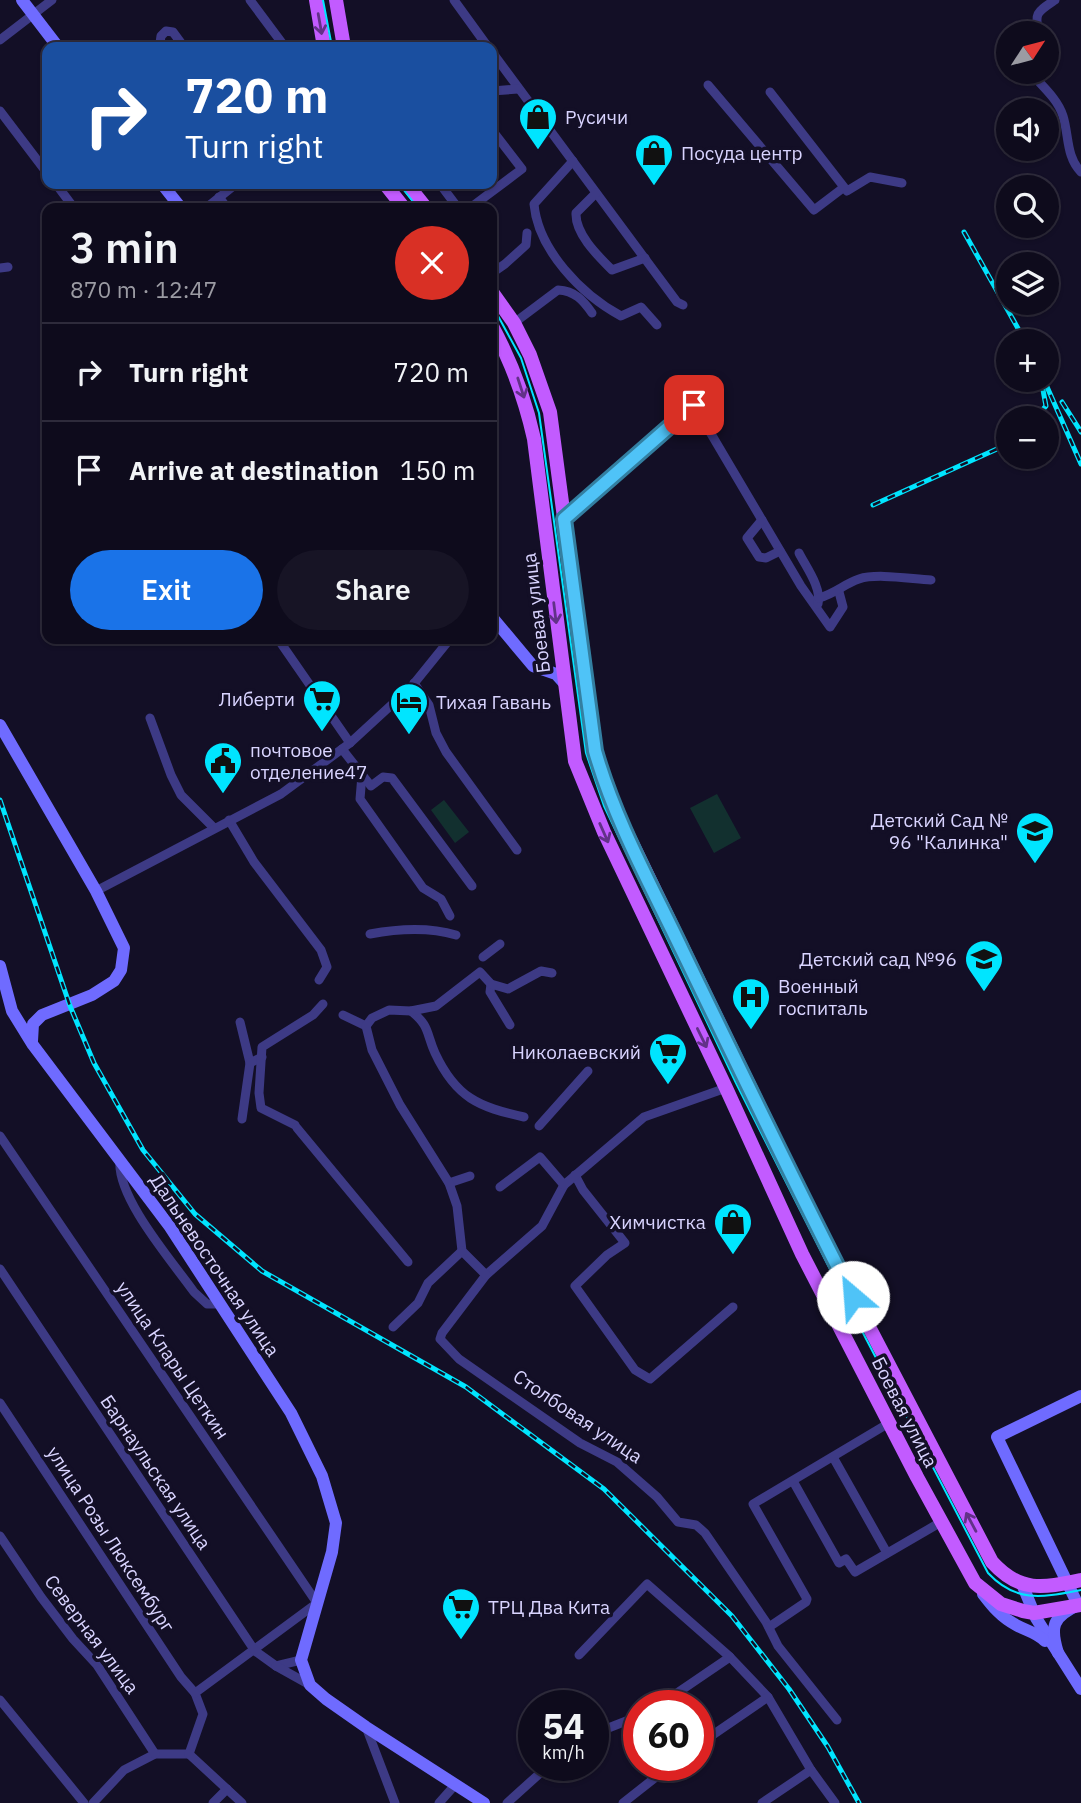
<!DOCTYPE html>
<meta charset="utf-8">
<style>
body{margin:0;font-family:"IBM Plex Sans",sans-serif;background:#171425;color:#f1f3f6;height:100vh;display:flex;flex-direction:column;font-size:26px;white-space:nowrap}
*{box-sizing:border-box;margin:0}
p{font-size:23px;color:#9b9ba3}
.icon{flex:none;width:38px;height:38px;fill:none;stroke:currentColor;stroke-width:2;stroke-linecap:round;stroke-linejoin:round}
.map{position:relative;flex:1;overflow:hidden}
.details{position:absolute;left:42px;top:203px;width:455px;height:441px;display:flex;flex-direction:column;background:#0e0b1c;border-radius:14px;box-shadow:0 2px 5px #0004,0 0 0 2px #2e2b3b}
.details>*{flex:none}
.top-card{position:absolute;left:42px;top:42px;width:455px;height:147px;border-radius:14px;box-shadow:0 2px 5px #0004,0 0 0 2px #2e2b3b;background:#1a4fa0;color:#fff;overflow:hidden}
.needle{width:46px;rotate:54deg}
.controls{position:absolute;left:996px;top:21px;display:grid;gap:14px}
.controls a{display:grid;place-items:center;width:63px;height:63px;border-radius:50%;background:#0e0b1c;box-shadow:0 2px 5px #0004,0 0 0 2px #2e2b3b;font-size:35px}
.speed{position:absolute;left:518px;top:1690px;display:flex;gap:14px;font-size:35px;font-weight:700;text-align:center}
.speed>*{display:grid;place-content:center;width:91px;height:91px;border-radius:50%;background:#0e0b1c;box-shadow:0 2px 5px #0004,0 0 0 2px #2e2b3b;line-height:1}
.speed small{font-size:18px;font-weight:400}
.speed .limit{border:10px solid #d22;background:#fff;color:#111}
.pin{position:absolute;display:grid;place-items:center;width:60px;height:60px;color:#fff;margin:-30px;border-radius:14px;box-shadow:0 4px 10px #0006}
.me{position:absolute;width:77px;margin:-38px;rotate:333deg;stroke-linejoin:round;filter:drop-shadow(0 0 5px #0008)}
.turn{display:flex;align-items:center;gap:24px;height:147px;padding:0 28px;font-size:32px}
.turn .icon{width:91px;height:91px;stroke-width:2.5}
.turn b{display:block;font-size:49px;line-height:60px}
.round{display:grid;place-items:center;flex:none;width:74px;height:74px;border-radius:37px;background:#171425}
.overview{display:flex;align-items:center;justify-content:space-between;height:119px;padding:0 28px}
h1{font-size:42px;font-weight:600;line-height:52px}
.cta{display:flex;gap:14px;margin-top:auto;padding:14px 28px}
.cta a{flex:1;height:80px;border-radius:42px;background:#1a73e8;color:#fff;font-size:28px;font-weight:600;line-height:80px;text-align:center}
.cta a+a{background:#171425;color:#f1f3f6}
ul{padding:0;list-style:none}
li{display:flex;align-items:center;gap:21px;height:98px;padding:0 28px;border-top:2px solid #2e2b3b}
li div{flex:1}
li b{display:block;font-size:26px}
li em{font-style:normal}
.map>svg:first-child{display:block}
.green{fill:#12302f}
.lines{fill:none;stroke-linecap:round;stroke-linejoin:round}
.street{stroke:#3d3a85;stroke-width:9}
.secondary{stroke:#6f6bff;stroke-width:12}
.primary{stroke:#c25bff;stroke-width:14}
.tram{stroke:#00e5ff;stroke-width:2}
.rail-casing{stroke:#00e5ff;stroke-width:5}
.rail{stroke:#130f26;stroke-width:2.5;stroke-dasharray:8;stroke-linecap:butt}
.oneway{stroke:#623188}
.route-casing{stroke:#337fa1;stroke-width:18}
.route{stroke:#4fc3f7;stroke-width:12}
.labels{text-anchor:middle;stroke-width:7;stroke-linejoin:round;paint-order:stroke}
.poi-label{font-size:19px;fill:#d9d4ff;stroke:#130f26;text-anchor:start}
.street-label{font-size:19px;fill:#d9d4ff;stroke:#130f26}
</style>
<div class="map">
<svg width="1081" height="1803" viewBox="0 0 1081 1803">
<rect width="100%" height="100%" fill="#130f26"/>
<g class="green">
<polygon points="717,794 741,838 714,853 690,808"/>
<polygon points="444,800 469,832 455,843 431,810"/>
</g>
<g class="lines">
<g class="street">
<polyline points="250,0 285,47"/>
<polyline points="454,0 488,47"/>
<path d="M1039,33C1034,13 1037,12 1055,0"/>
<polyline points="0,40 52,0"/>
<polyline points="163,47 160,43 161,36 166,31 173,32 184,47"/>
<polyline points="492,52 677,302 683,305"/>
<path d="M1030,72C1041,85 1058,99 1063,116C1069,135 1066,157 1081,172"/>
<polyline points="708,85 814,210 843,188"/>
<polyline points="492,91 518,89"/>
<polyline points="770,92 847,191 870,177 902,183"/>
<polyline points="0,111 47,173"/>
<path d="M573,161L534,204C538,250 582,295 621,316L641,307L657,325"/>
<polyline points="56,184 74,208"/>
<polyline points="440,184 458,208"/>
<path d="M596,193L576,213C575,234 598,256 612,270L645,258"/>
<polyline points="219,197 227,208"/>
<polyline points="206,208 236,184"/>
<polyline points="470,208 522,169 495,134"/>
<polyline points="0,268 8,267"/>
<polyline points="492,273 505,264 526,245 527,233"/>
<path d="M514,323L558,290C575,291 583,300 592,313"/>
<polyline points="564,519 694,405 801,586 830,627 843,607 839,592"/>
<polyline points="762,520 747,538 759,557 766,558 780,551"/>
<path d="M799,553C806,567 822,588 818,604"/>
<path d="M819,598C836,593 844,584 859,579C877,573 911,579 931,580"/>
<polyline points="278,639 350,743"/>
<polyline points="414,683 429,705 436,733 446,752 517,850"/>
<polyline points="150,718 171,775 181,795 214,828"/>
<polyline points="342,749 371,786 383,777 392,778 472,886"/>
<polyline points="362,775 360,799 423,888 441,899 450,916"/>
<polyline points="229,820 254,862 321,950 327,967 319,980"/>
<polyline points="96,891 281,794 350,743 412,686 450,639"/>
<path d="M370,934C397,929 429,927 456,935"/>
<polyline points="483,957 500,944"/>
<polyline points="491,984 490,992 510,1025"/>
<path d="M411,1011C430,1026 426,1033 435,1053C456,1098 479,1107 524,1117"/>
<polyline points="343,1015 366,1026"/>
<polyline points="240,1022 250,1063"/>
<polyline points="242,1119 250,1063 262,1057"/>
<polyline points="295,1125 261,1108 259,1093 262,1047 313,1015 323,1004"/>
<polyline points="539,1126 588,1071"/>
<polyline points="297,1128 408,1262"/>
<polyline points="0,1136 317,1603 195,1693 203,1714 189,1754 155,1754 124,1770 93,1803"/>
<path d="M120,1160C116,1197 172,1261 194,1292L207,1304H221"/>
<polyline points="575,1175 583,1190 625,1243 607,1255 575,1286 635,1370 650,1379 733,1307"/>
<polyline points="449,1183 470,1176"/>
<polyline points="564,1185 542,1226 486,1275 442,1333 440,1339 459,1359 580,1443 617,1462 657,1497 678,1522 696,1525 705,1533 766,1622 778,1646 837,1720"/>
<polyline points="500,1187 540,1157 564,1185 644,1117 726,1088"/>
<polyline points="0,1269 255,1651 276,1666 301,1660"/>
<polyline points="486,1275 462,1251 457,1206 449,1183 400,1105 372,1050 366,1026 372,1018 389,1010 411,1011 436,1006 480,972 491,984 508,989 541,971 552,973"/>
<polyline points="393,1327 418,1303 428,1283 462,1251"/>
<polyline points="0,1403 181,1677 195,1693"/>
<polyline points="833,1457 887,1553"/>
<polyline points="793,1481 839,1563 846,1559 855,1572 941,1522"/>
<polyline points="0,1536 41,1597 73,1639 97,1665 155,1754"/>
<polyline points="769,1627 806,1602 807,1599 753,1504 889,1423"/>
<polyline points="579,1655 647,1584 730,1657 768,1697 811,1770 835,1803"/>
<polyline points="276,1666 310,1685"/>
<polyline points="0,1700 84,1803"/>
<polyline points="658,1706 730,1657"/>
<polyline points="366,1727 395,1803"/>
<polyline points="593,1734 639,1716"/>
<polyline points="698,1745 768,1697"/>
<polyline points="189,1754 242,1803"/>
<polyline points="213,1803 227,1789"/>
<polyline points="439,1803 455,1785"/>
<polyline points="507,1803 548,1766"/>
<polyline points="623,1803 670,1766"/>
<polyline points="762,1803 811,1770"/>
</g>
<g class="secondary">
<polyline points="22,0 58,47"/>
<polyline points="162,184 181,208"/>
<polyline points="492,617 533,666 556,674 564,683"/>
<polyline points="0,725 96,891 124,948 121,970 114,981 92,995 42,1015 33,1024 32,1041"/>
<polyline points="0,966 12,1011 33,1045 170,1227 291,1413 322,1476 336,1523 332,1552 301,1660 310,1685 326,1699 366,1727 484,1803"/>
<polyline points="1022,1584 1036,1618 1081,1689"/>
<path d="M983,1594C993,1607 1001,1617 1016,1625C1027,1631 1036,1632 1045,1641"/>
<path d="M1058,1653C1050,1627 1052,1617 1078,1605L997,1437L1081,1396"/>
</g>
<g class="primary">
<polyline points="316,0 324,47"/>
<polyline points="336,0 344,47"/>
<polyline points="385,184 404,208"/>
<polyline points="407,184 426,208"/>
<path d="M492,292L514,323L530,355L550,412L595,751L613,804L834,1260L992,1562C1020,1593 1043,1588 1081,1580"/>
<path d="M492,326C512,363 525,398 534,439L575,761L604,832L726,1088L802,1254L917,1477L975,1583L1001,1604L1023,1611L1034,1613L1081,1605"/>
</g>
<g class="tram">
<polyline points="323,0 332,47"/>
<polyline points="399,184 418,208"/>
<path d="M492,305L521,358L539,413L586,753L604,806L736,1083L838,1285L988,1573C1017,1604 1044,1597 1081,1590"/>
</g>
<defs>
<g id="rail">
<polyline points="964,232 1025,341"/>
<polyline points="1044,380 1081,464"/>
<polyline points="1062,402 1081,432"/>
<polyline points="1035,418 1046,406 1043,390"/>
<polyline points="873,505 1008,444"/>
<polyline points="0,800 70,1006 94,1063 143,1150 195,1214 262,1271 466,1387 604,1489 732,1616 789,1689 828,1747 859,1803"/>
</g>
</defs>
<use href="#rail" class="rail-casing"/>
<use href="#rail" class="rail"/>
</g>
<defs><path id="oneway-shaft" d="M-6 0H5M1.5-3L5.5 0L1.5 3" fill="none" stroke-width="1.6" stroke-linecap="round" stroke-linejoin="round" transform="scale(1.75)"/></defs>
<g class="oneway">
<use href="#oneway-shaft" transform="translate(320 24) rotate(80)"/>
<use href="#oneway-shaft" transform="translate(521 388) rotate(72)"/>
<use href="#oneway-shaft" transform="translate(555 613) rotate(83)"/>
<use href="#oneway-shaft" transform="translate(604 833) rotate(66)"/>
<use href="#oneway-shaft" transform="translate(702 1038) rotate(64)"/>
<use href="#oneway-shaft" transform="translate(971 1522) rotate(-118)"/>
</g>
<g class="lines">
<defs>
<path id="route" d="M694,405L564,519L595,751C615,821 651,885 682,950C738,1066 794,1182 853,1297"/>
</defs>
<use href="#route" class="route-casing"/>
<use href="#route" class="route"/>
</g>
<defs>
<symbol id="shop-pin" viewBox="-11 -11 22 30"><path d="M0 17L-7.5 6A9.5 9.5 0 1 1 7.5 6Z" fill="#00e5ff" stroke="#130f26"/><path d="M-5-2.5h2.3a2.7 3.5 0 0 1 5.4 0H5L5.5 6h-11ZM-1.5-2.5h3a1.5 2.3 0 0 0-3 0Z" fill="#111"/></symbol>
<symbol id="supermarket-pin" viewBox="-11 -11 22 30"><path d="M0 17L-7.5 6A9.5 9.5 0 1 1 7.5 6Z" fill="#00e5ff" stroke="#130f26"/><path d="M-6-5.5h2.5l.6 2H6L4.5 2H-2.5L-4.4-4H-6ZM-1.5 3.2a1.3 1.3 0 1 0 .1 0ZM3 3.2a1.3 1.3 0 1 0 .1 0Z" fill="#111"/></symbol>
<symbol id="hotel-pin" viewBox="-11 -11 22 30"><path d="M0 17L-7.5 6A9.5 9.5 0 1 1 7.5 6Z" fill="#00e5ff" stroke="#130f26"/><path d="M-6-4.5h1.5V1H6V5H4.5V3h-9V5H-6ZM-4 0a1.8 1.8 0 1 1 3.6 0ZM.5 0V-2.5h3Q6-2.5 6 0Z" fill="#111"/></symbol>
<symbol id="civic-pin" viewBox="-11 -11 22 30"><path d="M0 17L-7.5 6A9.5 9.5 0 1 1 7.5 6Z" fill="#00e5ff" stroke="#130f26"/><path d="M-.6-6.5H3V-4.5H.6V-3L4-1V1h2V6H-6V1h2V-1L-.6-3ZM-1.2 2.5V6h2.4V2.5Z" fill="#111"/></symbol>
<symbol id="school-pin" viewBox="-11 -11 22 30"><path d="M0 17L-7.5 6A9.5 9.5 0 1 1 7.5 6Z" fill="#00e5ff" stroke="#130f26"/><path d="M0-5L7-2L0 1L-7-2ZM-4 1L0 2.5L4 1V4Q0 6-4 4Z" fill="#111"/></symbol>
<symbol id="hospital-pin" viewBox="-11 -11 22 30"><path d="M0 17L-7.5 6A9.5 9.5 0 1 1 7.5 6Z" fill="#00e5ff" stroke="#130f26"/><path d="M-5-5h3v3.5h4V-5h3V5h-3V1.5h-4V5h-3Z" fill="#111"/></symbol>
</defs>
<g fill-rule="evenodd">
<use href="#shop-pin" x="516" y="95" width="44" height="60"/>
<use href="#shop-pin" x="632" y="131" width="44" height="60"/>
<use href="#supermarket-pin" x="300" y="677" width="44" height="60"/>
<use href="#hotel-pin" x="387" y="680" width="44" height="60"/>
<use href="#civic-pin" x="201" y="739" width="44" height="60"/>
<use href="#school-pin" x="1013" y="809" width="44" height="60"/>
<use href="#school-pin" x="962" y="937" width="44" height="60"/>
<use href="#hospital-pin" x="729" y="975" width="44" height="60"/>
<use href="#supermarket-pin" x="646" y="1030" width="44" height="60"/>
<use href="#shop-pin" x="711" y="1200" width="44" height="60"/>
<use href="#supermarket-pin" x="439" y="1585" width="44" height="60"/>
</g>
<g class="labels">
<g class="poi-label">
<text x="565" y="124">Русичи</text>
<text x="681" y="160">Посуда центр</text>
<text x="295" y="706" text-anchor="end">Либерти</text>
<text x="436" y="709">Тихая Гавань</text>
<text x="250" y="757">почтовое<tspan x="250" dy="22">отделение47</tspan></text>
<text x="1008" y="827" text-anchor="end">Детский Сад №<tspan x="1008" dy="22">96 "Калинка"</tspan></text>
<text x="957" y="966" text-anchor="end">Детский сад №96</text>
<text x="778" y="993">Военный<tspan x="778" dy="22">госпиталь</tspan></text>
<text x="641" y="1059" text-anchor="end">Николаевский</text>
<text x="706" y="1229" text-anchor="end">Химчистка</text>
<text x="488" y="1614">ТРЦ Два Кита</text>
</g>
<g class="street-label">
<text transform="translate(536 613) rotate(-97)" y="7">Боевая улица</text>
<text transform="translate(215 1265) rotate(56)" y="7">Дальневосточная улица</text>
<text transform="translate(173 1360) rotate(56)" y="7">улица Клары Цеткин</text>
<text transform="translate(905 1412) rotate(63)" y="7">Боевая улица</text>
<text transform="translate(578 1416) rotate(34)" y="7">Столбовая улица</text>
<text transform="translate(156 1472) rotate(56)" y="7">Барнаульская улица</text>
<text transform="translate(111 1539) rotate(57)" y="7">улица Розы Люксембург</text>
<text transform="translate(92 1634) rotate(53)" y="7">Северная улица</text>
</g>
</g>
</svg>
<div class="controls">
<a><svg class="needle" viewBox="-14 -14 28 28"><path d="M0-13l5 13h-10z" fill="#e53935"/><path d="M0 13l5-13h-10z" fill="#9b9ba3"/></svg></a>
<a><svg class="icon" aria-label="sound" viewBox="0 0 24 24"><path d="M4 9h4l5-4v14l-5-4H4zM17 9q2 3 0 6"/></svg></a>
<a><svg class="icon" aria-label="search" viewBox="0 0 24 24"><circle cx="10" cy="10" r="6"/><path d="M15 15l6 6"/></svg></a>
<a><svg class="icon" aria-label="layers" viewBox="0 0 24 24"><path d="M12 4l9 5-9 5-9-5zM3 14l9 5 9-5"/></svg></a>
<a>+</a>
<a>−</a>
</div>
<div class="speed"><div>54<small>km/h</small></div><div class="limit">60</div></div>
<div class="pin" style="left:694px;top:405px;background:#d93025"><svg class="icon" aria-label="arrive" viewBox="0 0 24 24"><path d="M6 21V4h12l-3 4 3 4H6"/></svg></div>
<svg class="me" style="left:853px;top:1297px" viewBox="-20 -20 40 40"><circle r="19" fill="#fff"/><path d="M0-13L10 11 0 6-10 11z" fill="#4fc3f7"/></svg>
<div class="top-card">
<div class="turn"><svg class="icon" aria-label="right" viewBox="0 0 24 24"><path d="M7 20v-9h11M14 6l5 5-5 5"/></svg><div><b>720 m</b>Turn right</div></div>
</div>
<section class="details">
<div class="overview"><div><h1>3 min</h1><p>870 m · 12:47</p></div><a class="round" style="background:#d93025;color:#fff"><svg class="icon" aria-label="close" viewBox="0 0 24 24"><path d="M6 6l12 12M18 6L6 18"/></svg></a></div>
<ul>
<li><svg class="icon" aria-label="right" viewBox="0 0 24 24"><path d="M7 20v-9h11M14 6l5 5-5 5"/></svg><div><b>Turn right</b></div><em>720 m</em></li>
<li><svg class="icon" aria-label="arrive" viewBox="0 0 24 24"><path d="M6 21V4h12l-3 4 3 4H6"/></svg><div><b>Arrive at destination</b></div><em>150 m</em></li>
</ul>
<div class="cta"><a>Exit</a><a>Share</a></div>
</section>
</div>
